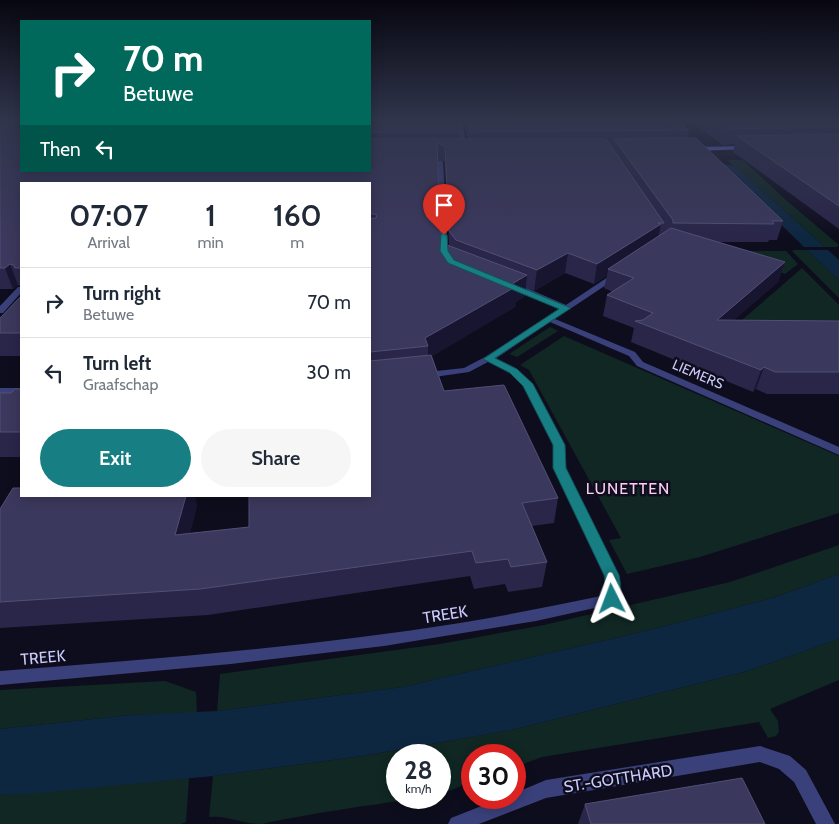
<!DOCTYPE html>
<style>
body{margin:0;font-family:Cabin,sans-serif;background:#f6f6f7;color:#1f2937;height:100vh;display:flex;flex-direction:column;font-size:19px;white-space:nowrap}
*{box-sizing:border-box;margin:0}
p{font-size:16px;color:#747a83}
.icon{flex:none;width:28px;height:28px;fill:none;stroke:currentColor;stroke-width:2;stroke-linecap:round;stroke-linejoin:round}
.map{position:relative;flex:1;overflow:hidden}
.panel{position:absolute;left:20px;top:182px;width:351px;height:315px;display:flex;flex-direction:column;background:#fff;border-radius:0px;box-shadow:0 2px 12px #0003}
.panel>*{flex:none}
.hud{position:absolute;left:20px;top:20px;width:351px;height:152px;border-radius:0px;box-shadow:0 2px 12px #0003;background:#00695c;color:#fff;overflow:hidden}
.speed{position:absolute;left:386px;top:744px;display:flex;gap:10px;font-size:25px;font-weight:700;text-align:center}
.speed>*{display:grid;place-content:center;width:65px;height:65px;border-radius:50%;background:#fff;box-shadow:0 2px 12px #0003;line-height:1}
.speed small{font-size:12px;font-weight:400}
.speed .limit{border:8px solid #d22;background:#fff;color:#111}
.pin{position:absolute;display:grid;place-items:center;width:42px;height:42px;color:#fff;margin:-51px -21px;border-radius:50% 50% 50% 0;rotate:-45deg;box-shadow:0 0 5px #0007}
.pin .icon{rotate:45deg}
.me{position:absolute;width:55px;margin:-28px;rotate:357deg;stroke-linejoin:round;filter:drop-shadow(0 0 4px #0008)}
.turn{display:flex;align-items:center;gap:18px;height:105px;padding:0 20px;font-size:22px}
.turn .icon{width:65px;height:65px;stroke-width:2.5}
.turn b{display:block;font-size:35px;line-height:42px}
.then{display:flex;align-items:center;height:48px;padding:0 20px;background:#0003;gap:10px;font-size:19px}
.eta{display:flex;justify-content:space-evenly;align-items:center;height:85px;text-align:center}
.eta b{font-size:30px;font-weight:600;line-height:35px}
.action{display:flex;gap:10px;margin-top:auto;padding:10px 20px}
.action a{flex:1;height:58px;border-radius:30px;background:#177e84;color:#fff;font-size:20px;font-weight:600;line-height:58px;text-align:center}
.action a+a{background:#f6f6f7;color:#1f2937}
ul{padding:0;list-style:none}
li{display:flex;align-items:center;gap:15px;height:70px;padding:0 20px;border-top:1px solid #e0e1e3}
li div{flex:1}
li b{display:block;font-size:19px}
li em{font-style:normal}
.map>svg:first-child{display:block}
.green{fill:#102723}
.water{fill:#0e2740}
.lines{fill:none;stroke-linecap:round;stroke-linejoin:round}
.street{fill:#3a407a;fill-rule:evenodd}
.secondary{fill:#6876f7;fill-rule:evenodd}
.wall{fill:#29264a;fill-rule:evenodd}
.shaded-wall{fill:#171530}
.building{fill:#3b385d;stroke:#524f76}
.route{fill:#177e84;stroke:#0f5256}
.labels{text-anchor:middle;stroke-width:5;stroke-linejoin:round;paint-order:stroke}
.street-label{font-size:14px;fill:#ccccfc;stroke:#0e0d1d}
.quarter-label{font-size:16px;letter-spacing:1px;fill:#fccef1;stroke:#0e0d1d}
.near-street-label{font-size:16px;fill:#ccccfc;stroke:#0e0d1d}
</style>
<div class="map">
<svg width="839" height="824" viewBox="0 0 839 824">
<rect width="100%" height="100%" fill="#0e0d1d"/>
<g class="green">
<polygon points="727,160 742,160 745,162 787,201 839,245 837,246 838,247 825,247"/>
<polygon points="794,250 807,250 839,280 839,298 792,251"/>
<polygon points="699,251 786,251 798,264 785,274 747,262"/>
<polygon points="802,268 839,305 839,338 735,326"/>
<polygon points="550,327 558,331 517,357 509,354"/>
<polygon points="564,336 839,456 839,513 700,557 627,574 609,540 621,538 529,370 520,365"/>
<polygon points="839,545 839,574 773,598 650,630 403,687 217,711 220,674 440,644 544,625 730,582"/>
<path d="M839,639V680L770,709L778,721L779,732L776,736L768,738L759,722L542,757L515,767V755H472V782L440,794V755H398V798H418C366,806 311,813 262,824C241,824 228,815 209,817L213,776L362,756L511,730L744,672Z"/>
<polygon points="165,681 196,692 197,713 131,715 0,729 0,690"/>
<polygon points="189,778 186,822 181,824 0,824 0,795"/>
</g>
<g class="water">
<polygon points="723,164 734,166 825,247 804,247 722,167"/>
<polygon points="807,250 828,250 839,260 839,280"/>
<polygon points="839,574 839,639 744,672 511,730 362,756 213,776 39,793 0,795 0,729 131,715 217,711 403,687 650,630 773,598"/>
</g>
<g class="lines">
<g class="street">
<polygon points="458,120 481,123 463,124 467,152 462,151 458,124 444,123 458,122"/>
<polygon points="440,160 443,162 448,252 444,254 440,252 437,162"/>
<path d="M614,273H617L621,275L555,319L635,352L643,362L839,447V455L637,366L629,356L550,322L495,359L517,369L532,384L564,445L566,468L618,575C620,584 621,595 617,603L536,621L384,646L231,664L0,685V671C154,659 308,647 460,623C509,615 557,605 606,595V583L604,575L554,468V445L523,385L511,373L488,362L469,372L427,378L422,375L427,372L464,368L485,357L560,308L511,288V284H517L566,305Z"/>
<polygon points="18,287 21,287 21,293 3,313 0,313 0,306"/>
<rect x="0" y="388" width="21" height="6"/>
<polygon points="760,746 790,756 806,770 835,824 816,824 794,782 779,769 760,762 546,798 479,824 448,824 451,818 502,798 515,798 515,793 546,780"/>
</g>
<polygon class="secondary" points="746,146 748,149 696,151 693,149 696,147"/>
</g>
<g class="wall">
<path d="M0,120L21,171H370V120L460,132V139H468L465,126V120H687L683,125L689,130L687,138L783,221L777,240H769L768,242H718L785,262L778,282L734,320L839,321V394H767L756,389L753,392L631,342L634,328L603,316L607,295L613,292L604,288L607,276L594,284L565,273L534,291L526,288L525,296L516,302L515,307L432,356L444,391L558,498L554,523L532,526L547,562L542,587L508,592L505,584L474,589L470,576L208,615L0,628V509L197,505L190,533L249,527L370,496V184H21V286L18,285L13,289H0ZM437,160L445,162L449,245H447L440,231Z"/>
<polygon points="689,120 839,120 839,229 733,152 735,144 723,145"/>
<polygon points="21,296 21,356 0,356 0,318"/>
<polygon points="21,389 21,457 0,457 0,393 11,393"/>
<polygon points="585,804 765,824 578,824"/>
</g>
<g class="shaded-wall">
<polygon points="678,120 687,120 679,130"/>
<polygon points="661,224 657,243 608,269 607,276 594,284 597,264"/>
<polygon points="568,253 565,273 534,291 537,270"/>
<polygon points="785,262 778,282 710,341 717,320"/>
<polygon points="10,264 18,285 13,289 5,268"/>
<polygon points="527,275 525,296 516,302 515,307 428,359 428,346 425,338 512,284"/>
<polygon points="764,367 756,389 753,392 761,370"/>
<polygon points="186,496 195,496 197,505 183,560 175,535"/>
</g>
<g class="building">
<polygon points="0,120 21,120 21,171 370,171 370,139 606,139 664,223 658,223 661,224 597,264 568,253 537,270 456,240 449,231 445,146 437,143 440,231 447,245 527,275 512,284 517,286 425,338 428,346 370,352 370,219 376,218 377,215 370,213 370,184 21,184 21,268 15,268 14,265 10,264 5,268 0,268"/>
<polygon points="370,120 458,120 460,132 370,132"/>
<polygon points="468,120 654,120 659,125 666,123 663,120 679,120 689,130 470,132"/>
<polygon points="714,120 839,120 839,127 727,129"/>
<polygon points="839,134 839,206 737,136"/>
<polygon points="696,138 783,221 772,221 774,224 673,223 673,220 614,139"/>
<polygon points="671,228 785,262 717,320 839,321 839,372 775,372 764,367 761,370 635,321 643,320 653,313 607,295 634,278 608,269"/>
<polygon points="21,296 21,333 0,333 0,318"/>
<polygon points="431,355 444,391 504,385 558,498 522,503 547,562 511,567 508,559 476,563 472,551 200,589 0,602 0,509 13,488 21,488 21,496 186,496 175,535 249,527 249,496 370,496 370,361"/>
<polygon points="15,389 21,389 21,432 0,432 0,393 11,393"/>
<polygon points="742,778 765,824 591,824 585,804"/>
</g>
<linearGradient id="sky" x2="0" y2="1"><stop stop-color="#080710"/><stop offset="0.51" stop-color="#30354c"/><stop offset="1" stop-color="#30354c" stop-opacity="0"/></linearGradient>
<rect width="839" height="236" fill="url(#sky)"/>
<path class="route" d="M441,233L447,235L448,251L454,260L571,308L495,358L517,369L533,384L565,445L566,468L619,575C621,584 622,595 618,603L612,605L607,603C603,595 606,584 604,575L553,468V445L523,386L510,373L483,359L559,309L448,263L440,251Z"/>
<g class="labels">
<g class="street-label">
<text transform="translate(698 374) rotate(23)" y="5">LIEMERS</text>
</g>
<g class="quarter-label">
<text x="628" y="494">LUNETTEN</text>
</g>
<g class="near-street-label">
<text transform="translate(445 614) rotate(-9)" y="6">TREEK</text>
<text transform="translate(43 657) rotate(-5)" y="6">TREEK</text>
<text transform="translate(618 778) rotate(-9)" y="6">ST.-GOTTHARD</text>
</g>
</g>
</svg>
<div class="speed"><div>28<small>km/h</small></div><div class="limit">30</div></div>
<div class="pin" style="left:444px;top:235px;background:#d93025"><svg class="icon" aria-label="arrive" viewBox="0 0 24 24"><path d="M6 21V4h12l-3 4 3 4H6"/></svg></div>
<svg class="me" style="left:612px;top:599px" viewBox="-20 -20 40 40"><path d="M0-17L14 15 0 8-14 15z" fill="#177e84" stroke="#fff" stroke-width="4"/></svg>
<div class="hud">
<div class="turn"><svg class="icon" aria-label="right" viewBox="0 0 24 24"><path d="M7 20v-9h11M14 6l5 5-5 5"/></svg><div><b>70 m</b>Betuwe</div></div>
<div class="then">Then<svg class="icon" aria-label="left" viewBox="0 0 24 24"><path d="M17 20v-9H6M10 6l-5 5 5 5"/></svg></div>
</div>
<section class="panel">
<div class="eta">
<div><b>07:07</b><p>Arrival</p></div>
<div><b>1</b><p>min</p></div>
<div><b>160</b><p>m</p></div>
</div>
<ul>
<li><svg class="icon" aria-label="right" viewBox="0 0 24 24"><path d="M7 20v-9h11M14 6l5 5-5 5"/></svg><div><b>Turn right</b><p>Betuwe</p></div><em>70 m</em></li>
<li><svg class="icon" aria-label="left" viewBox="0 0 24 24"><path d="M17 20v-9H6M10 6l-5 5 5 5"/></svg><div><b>Turn left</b><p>Graafschap</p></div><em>30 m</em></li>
</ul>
<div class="action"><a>Exit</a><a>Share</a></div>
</section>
</div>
